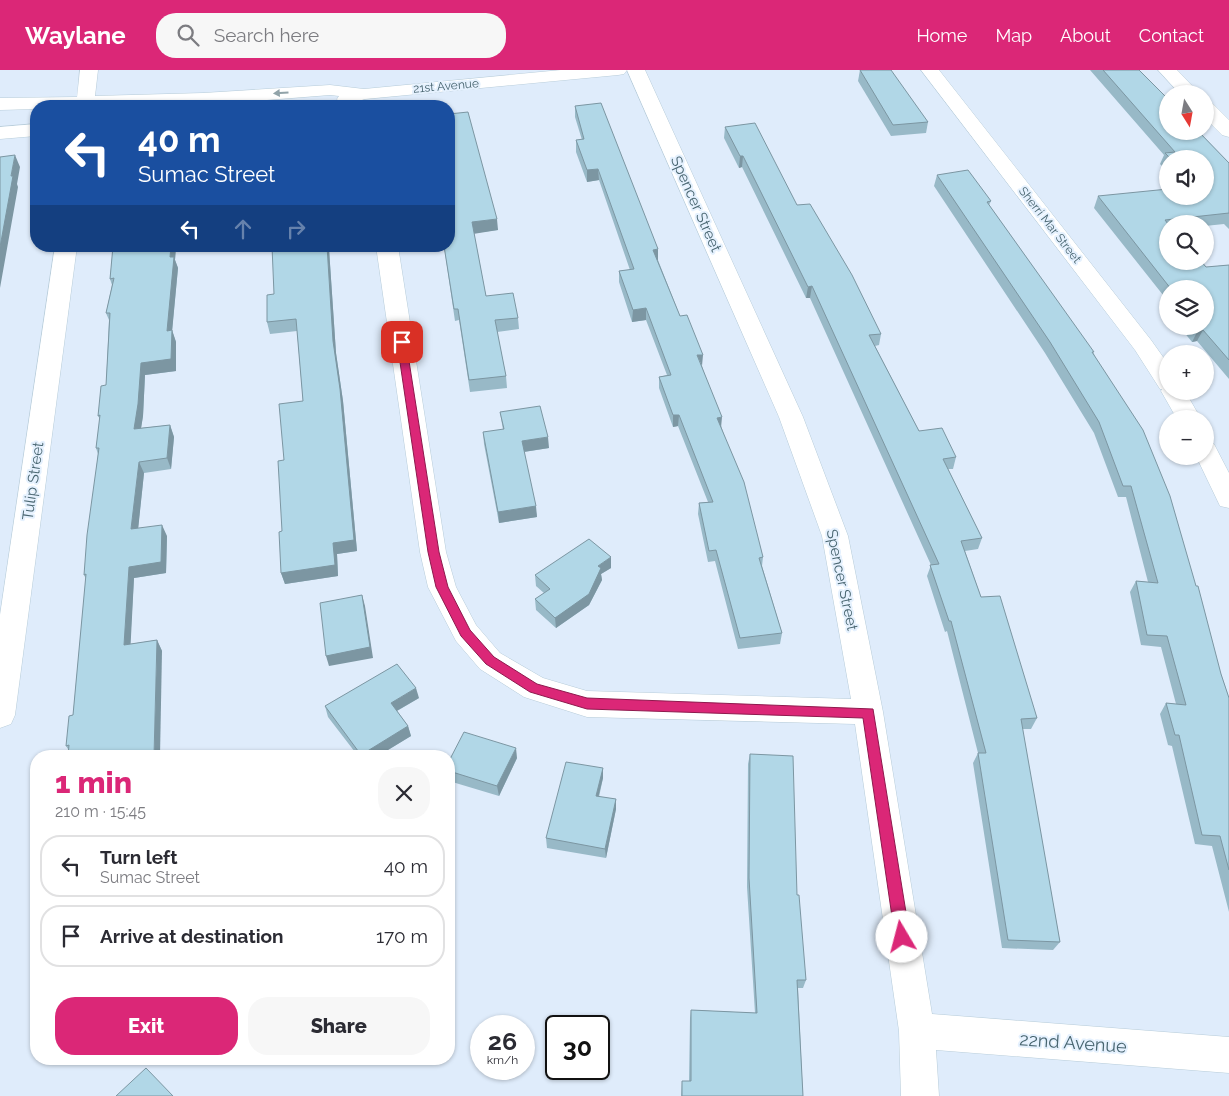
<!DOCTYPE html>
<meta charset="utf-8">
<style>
body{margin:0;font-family:Raleway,sans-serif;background:#f7f7f7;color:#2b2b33;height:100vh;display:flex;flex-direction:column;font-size:19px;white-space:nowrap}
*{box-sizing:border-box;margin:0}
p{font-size:16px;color:#7c7c81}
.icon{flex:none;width:28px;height:28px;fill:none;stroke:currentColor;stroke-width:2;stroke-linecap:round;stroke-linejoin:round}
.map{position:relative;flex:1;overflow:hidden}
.side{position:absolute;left:30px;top:680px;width:425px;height:315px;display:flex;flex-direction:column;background:#fff;border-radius:20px;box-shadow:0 1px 4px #0004}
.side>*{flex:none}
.banner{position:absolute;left:30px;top:30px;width:425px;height:152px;border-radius:20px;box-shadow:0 1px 4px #0004;background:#1a4fa0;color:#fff;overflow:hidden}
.needle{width:32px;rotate:169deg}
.tools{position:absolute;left:1159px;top:15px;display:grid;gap:10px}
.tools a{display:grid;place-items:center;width:55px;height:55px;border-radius:50%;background:#fff;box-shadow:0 1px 4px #0004;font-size:25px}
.speed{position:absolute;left:470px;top:945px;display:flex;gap:10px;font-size:25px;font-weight:700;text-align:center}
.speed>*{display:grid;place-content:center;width:65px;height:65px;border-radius:50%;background:#fff;box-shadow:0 1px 4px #0004;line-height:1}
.speed small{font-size:12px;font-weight:400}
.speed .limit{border:2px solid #111;border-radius:8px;background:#fff;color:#111}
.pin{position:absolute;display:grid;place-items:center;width:42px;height:42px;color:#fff;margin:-21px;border-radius:10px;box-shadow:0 2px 8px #0006}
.me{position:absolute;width:55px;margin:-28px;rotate:352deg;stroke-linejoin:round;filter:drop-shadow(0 0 4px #0008)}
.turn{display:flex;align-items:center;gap:18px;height:105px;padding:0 25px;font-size:22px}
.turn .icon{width:65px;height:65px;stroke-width:2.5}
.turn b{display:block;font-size:35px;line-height:42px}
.lanes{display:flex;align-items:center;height:48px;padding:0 25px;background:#0003;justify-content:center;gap:25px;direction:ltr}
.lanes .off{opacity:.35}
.round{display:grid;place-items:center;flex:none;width:52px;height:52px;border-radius:20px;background:#f7f7f7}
.head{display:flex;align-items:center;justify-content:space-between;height:85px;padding:0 25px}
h1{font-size:30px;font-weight:800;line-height:38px;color:#db2777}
.primary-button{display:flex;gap:10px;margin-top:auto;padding:10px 25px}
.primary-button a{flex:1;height:58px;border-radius:20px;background:#db2777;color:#fff;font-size:20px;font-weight:800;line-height:58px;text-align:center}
.primary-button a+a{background:#f7f7f7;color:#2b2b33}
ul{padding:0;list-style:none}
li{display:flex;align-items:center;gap:15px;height:62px;margin:0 10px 8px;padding:0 15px;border:2px solid #e1e1e2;border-radius:20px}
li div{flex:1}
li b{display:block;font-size:19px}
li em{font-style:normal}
header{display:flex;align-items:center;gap:30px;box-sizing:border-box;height:70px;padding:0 25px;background:#db2777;color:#fff}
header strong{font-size:24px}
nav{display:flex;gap:28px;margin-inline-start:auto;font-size:18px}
.search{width:350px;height:45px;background:#f7f7f7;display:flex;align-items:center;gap:12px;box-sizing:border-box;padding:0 18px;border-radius:20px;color:#7c7c81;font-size:19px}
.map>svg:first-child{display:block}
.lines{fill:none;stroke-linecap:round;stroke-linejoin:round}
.minor-casing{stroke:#b7ccd9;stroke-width:1}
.minor{fill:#fff;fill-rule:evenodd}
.wall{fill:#98b9c7}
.shaded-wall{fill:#7c96a2}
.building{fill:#b1d7e7;stroke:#7c96a2}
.oneway{fill:#91a3a9}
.route{fill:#db2777;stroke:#8e194d}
.labels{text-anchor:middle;stroke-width:4;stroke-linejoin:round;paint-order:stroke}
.far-street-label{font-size:12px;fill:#486570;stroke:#e5f1fe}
.street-label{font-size:15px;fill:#486570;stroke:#e5f1fe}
.near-street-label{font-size:18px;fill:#486570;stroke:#e5f1fe}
</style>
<header>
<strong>Waylane</strong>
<div class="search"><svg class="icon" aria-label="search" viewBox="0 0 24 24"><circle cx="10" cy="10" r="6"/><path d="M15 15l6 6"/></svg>Search here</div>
<nav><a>Home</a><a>Map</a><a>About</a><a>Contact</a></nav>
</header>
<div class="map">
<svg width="1229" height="1026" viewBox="0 0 1229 1026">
<rect width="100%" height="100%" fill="#dfecfb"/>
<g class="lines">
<defs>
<g id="minor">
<polygon points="80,0 98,0 95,26 203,23 330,15 364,19 561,0 627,0 624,4 618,5 365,29 346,35 339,33 337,29 339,26 330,25 203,35 36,36 36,39 0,40 0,28 77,27"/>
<polygon points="627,0 645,0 803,347 848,466 883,642 932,944 1229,967 1229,1003 936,980 939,1026 901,1026 899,961 855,654 587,647 524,627 480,599 456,571 428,517 420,482 376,176 398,176 446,482 456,517 476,555 500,583 543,608 587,621 851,629 822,466 779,347"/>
<polygon points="921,0 939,0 1151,270 1168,294 1168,321 1185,321 1201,349 1177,349 1161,321 1162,319 1160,319 1135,280"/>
<polygon points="1158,0 1177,0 1200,24 1180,24"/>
<polygon points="1205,31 1212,33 1229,50 1229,67 1222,65 1205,48"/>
<polygon points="36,54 36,66 0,69 0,57"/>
<polygon points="55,176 77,176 15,645 11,654 0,658 0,545"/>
<polygon points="1205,371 1214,374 1229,403 1229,438 1220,436 1196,386 1205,386"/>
</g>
</defs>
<use href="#minor" class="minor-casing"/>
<use href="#minor" class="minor"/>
</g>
<g class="wall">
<polygon points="860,0 928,52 926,63 891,66 858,11"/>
<polygon points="1090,0 1139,0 1229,93 1229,159 1224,154 1205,156 1205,154 1168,154 1206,197 1229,195 1229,309 1197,271 1192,272 1179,256 1205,256 1205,219 1168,219 1168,241 1160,232 1163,225 1094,138 1098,126 1205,126 1205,89 1168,89 1168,102 1160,94 1164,85"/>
<polygon points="575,36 658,179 658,190 680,246 702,296 763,487 762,496 782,563 780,574 738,579 715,491 708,492 698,444 699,433 708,432 678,356 673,357 659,318 659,307 667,305 646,250 632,252 619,212 619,201 630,200 599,110 587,112 576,82 576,70 582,70 575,47"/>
<polygon points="449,44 498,160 474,163 486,226 518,248 519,259 497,262 506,306 507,318 470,322 459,250 455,251 444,176"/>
<polygon points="725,57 797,135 881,264 879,275 875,276 919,361 956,387 953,399 948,399 982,468 978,479 965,481 981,527 1037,648 1031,659 1022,659 1060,872 1053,880 1002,878 973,693 978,683 947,561 945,562 927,506 931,495 810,228 806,228 742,97 739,98 724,68"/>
<polygon points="937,105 991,131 989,135 1094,284 1221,604 1229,628 1229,842 1212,776 1195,774 1172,676 1168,675 1160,644 1166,633 1176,634 1161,577 1141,575 1130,522 1136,511 1148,512 1126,427 1118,427 1094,363 1045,283 934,116"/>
<polygon points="113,176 176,176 175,190 178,198 172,260 176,272 176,301 145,305 143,346 141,358 170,355 174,367 171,399 144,403 138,458 167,466 166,503 134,508 130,574 157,570 162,581 68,679 66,676 73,645 86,509 84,505 98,384 96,378 100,349 98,346 106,315 109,250 106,243 112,215 110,209"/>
<polygon points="329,179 336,283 343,331 357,481 337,484 338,506 285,514 281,503 284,390 303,331 297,261 270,264 267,252 274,224"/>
<polygon points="500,342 549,378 524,382 537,447 499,453 484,374 483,362 503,360"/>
<polygon points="611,498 601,504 602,510 589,535 556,558 536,540 535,529 544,523 536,516 535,505"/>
<polygon points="419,628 397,641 408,656 411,666 378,686 358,686 328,647 325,636"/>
<polygon points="750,684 797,825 806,910 803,918 798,918 803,1026 681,1026 682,1011 689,1011 690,948 691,940 755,943 747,817 748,694"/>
<polygon points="517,688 499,726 449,711 449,691"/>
<polygon points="603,698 603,708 599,727 616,729 616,739 606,788 547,778 546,768"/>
</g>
<g class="shaded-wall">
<polygon points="15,85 20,97 17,114 18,117 0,218 0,177 11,106"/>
<polygon points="740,86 743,86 742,97 739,98"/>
<polygon points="598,99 599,110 587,112 587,100"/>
<polygon points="497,149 498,160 473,164 472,152"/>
<polygon points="171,176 176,176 175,190 178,198 171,273 167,261 170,187"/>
<polygon points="327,176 328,176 329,179 336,283 343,331 357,481 337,484 338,506 285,514 281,503 333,473 333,271"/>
<polygon points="658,179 658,190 653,191 653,180"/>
<polygon points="812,216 810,228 806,228 808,217"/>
<polygon points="646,238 646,250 632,252 633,240"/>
<polygon points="172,260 176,272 176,301 145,305 143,346 139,371 134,359 141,293"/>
<polygon points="1198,260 1203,260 1197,271 1192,272"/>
<polygon points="697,285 703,285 702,296"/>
<polygon points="673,345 679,345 678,356 673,357"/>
<polygon points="722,347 721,358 717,348"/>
<polygon points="170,355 174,367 171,399 167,388"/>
<polygon points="548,367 549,378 523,382 522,371"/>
<polygon points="139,392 144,403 137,470 131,459"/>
<polygon points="536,436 537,447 499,453 498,442"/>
<polygon points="162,455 167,466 166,503 134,508 130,586 124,575 129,497"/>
<polygon points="611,487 611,498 601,504 602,510 589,535 556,558 555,548 598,496"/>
<polygon points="362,525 365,536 373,588 329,596 326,586"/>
<polygon points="157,570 162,581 160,686 154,686"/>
<polygon points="416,618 419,628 393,643 391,633"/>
<polygon points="408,656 411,666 378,686 361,686 361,685"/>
<polygon points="516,678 517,688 499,726 497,716"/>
<polygon points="603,698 603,708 596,736 596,726"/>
<polygon points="616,729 616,739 606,788 605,779"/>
</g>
<g class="building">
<polygon points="860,0 891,0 928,52 893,55"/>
<polygon points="1103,0 1139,0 1168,29 1168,61 1198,61 1229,93 1229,143 1165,150 1168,154 1168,191 1201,191 1206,197 1229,195 1229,290 1203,260 1198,260 1194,256 1205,256 1205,219 1171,219 1098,126 1168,119 1168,126 1205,126 1205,89 1171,89 1165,83 1175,82"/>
<polygon points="601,33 658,179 653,180 680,246 687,245 703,285 697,285 722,347 717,348 744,412 763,487 759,488 782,563 740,568 716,480 709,481 699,433 713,432 679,345 673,345 659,307 671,305 646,238 633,240 619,201 634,199 598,99 587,100 576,70 584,69 575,36"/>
<polygon points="468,42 497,149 472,152 486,226 513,223 518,248 495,250 506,306 469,310 458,239 454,239 444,176 449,176 449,44"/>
<polygon points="755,53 797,135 810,134 852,205 881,264 869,265 919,361 942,358 956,387 943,389 982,468 961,471 981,527 1000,526 1037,648 1021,649 1060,872 1008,870 978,683 986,683 951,551 949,551 930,495 939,494 812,216 808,217 743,86 740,86 725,57"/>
<polygon points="15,85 11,106 13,106 0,177 0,87"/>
<polygon points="968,100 991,131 987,132 1094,282 1092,282 1143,360 1170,426 1196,516 1198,516 1221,604 1229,628 1229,800 1220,766 1202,765 1179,665 1175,665 1166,633 1186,635 1167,566 1147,565 1136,511 1158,513 1131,416 1123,416 1099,352 1050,272 937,105"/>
<polygon points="113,176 171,176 170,187 174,187 167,261 172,260 171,289 141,293 138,334 134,359 170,355 167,388 139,392 131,459 162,455 161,492 129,497 124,575 157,570 154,686 68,686 69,675 66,676 69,646 73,645 86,504 84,505 87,465 99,378 96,378 100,345 98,346 101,316 106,315 110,243 106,243 114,208 110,209"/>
<polygon points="272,176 327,176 333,271 340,319 354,470 333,473 335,495 281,503 279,462 282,461 278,391 284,390 279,334 303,331 296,249 267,252 267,225 274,224"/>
<polygon points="540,336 548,367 522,371 536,436 498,442 483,362 504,359 500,342"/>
<polygon points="589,469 611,487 598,496 601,498 589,524 555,548 535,529 550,519 535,505"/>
<polygon points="362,525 370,577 326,586 320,533"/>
<polygon points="397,594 416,618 391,633 408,656 361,685 325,636"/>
<polygon points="464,662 516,678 497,716 449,701 449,691"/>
<polygon points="750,684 793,686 797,825 799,825 806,910 797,910 803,1026 682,1026 682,1011 691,1011 691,940 757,943 749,808"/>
<polygon points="566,692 603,698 596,726 616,729 605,779 546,768"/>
<polygon points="146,998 173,1026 116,1026"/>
</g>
<defs><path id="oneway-solid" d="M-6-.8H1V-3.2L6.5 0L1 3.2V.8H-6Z" transform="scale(1.25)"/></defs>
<use class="oneway" href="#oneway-solid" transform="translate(281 23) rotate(176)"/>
<polygon class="route" points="402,269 406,272 439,482 448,517 470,560 494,587 537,614 587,628 873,639 910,867 907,872 902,874 898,872 895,867 863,648 587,639 530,622 486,594 461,566 436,517 428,482 397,272"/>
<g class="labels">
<g class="far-street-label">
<text transform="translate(446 16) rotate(-5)" y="4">21st Avenue</text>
<text transform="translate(1050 155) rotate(52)" y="4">Sherri Mar Street</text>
</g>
<g class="street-label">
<text transform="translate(696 134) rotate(66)" y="5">Spencer Street</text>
<text transform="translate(33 411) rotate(-82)" y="5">Tulip Street</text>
<text transform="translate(842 510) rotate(78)" y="5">Spencer Street</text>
</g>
<g class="near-street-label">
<text transform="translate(1073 973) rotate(4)" y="6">22nd Avenue</text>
</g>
</g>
</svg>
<div class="tools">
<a><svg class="needle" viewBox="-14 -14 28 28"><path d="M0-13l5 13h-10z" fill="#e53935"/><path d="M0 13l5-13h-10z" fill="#7c7c81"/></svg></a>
<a><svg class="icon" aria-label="sound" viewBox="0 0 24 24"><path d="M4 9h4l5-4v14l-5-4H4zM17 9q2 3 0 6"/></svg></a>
<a><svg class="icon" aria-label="search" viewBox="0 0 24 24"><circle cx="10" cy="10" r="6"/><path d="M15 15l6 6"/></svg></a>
<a><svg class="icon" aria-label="layers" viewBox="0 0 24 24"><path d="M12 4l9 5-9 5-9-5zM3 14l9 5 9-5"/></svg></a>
<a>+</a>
<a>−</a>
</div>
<div class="speed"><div>26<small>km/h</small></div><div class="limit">30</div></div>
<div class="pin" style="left:402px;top:272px;background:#d93025"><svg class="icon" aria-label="arrive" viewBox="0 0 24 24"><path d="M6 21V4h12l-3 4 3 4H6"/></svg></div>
<svg class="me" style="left:902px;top:867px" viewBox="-20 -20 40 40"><circle r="19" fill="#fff"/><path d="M0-13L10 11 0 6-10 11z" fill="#db2777"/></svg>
<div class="banner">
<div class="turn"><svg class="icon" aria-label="left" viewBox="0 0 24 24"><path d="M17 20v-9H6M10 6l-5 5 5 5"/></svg><div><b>40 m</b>Sumac Street</div></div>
<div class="lanes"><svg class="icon" aria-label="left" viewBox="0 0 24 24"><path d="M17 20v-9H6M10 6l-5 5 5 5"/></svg><svg class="icon off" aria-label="ahead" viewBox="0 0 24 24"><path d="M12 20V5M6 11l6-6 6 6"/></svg><svg class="icon off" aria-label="right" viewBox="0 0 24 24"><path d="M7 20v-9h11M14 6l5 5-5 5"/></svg></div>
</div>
<section class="side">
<div class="head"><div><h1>1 min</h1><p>210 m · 15:45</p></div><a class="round"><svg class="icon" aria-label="close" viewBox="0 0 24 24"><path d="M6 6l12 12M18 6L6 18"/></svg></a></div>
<ul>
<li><svg class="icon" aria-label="left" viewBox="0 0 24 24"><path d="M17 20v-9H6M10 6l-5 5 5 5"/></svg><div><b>Turn left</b><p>Sumac Street</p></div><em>40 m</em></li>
<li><svg class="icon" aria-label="arrive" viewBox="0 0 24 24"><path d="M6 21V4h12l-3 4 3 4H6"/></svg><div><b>Arrive at destination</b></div><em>170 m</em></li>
</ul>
<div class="primary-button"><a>Exit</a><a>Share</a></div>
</section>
</div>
